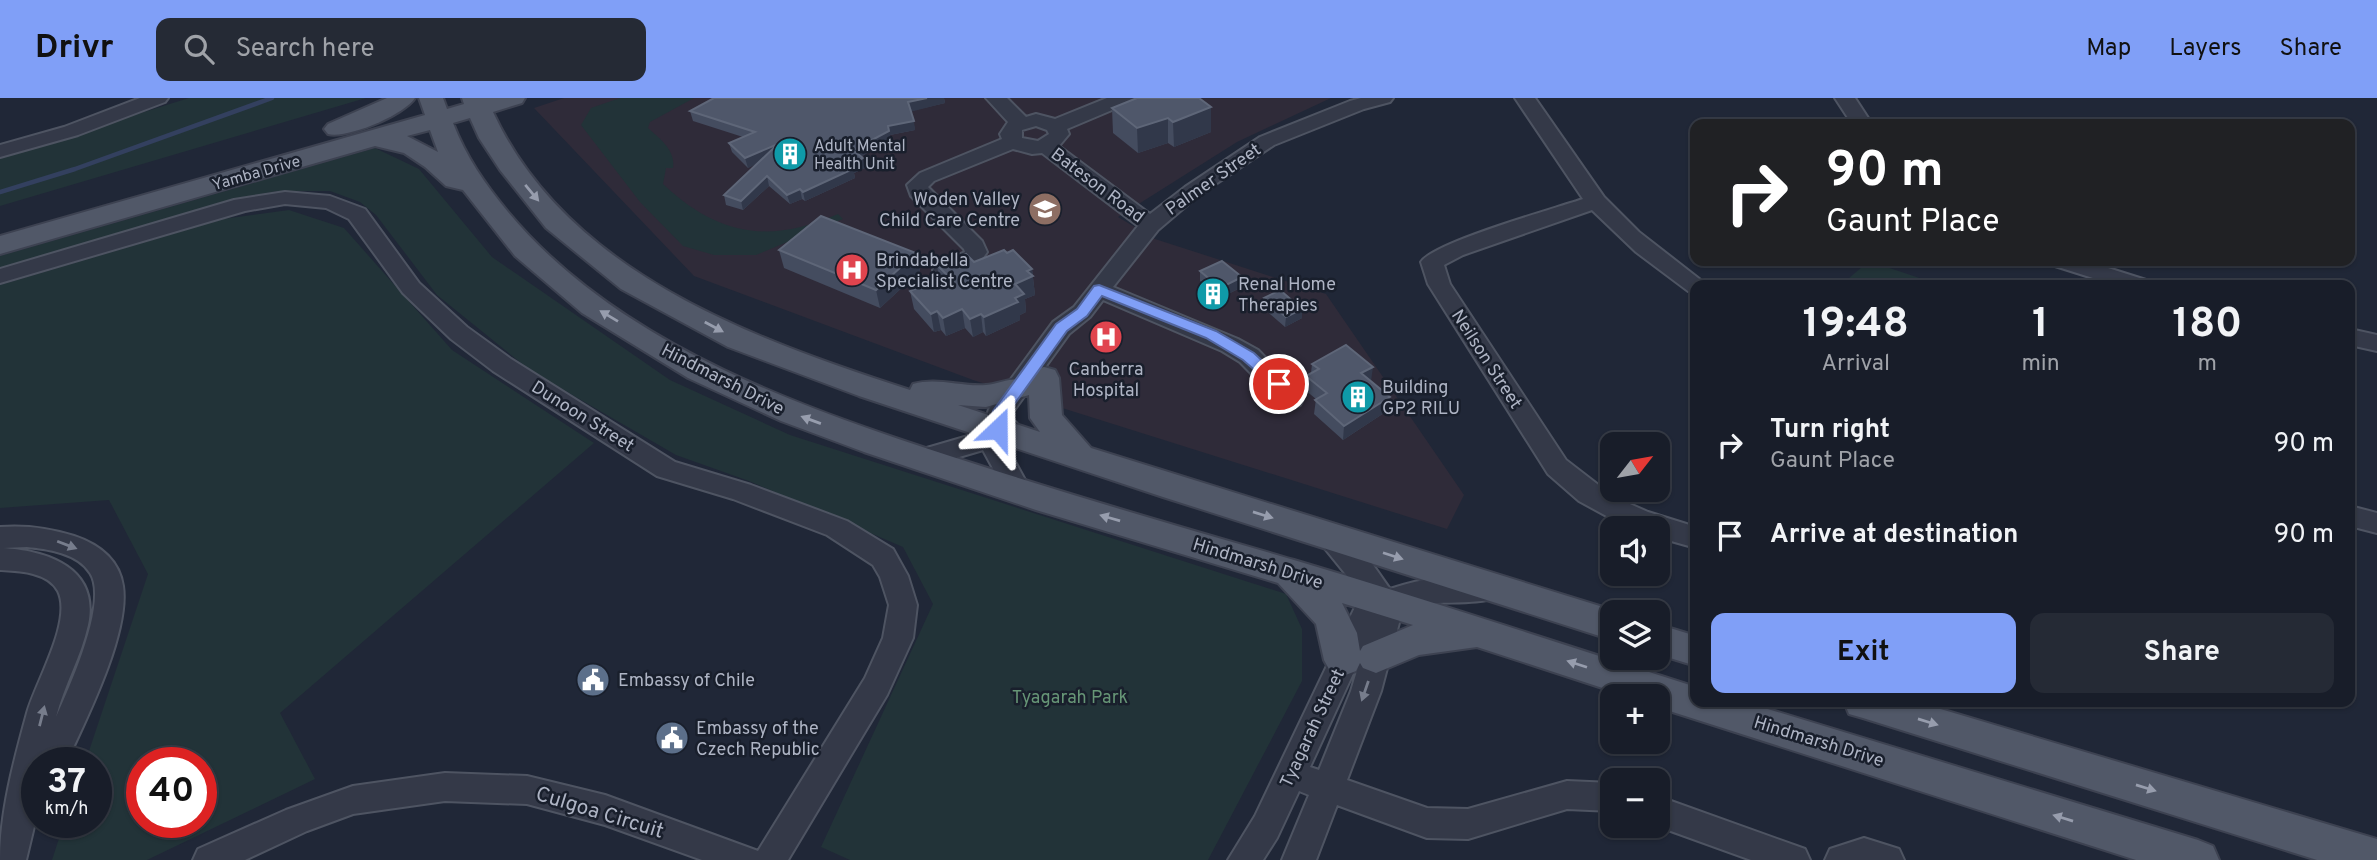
<!DOCTYPE html>
<meta charset="utf-8">
<style>
body{margin:0;font-family:Overpass,sans-serif;background:#252a35;color:#f1f3f6;height:100vh;display:flex;flex-direction:column;font-size:26px;white-space:nowrap}
*{box-sizing:border-box;margin:0}
p{font-size:23px;color:#9fa2a8}
.icon{flex:none;width:38px;height:38px;fill:none;stroke:currentColor;stroke-width:2;stroke-linecap:round;stroke-linejoin:round}
.map{position:relative;flex:1;overflow:hidden}
.drawer{position:absolute;left:1690px;top:182px;width:665px;height:427px;display:flex;flex-direction:column;background:#181d29;border-radius:14px;box-shadow:0 2px 5px #0004,0 0 0 2px #363b46}
.drawer>*{flex:none}
.hud{position:absolute;left:1690px;top:21px;width:665px;height:147px;border-radius:14px;box-shadow:0 2px 5px #0004,0 0 0 2px #363b46;background:#202124;color:#fff;overflow:hidden}
.needle{width:46px;rotate:59deg}
.buttons{position:absolute;left:1600px;top:334px;display:grid;gap:14px}
.buttons a{display:grid;place-items:center;width:70px;height:70px;border-radius:14px;background:#181d29;box-shadow:0 2px 5px #0004,0 0 0 2px #363b46;font-size:35px}
.speed{position:absolute;left:21px;top:649px;display:flex;gap:14px;font-size:35px;font-weight:700;text-align:center}
.speed>*{display:grid;place-content:center;width:91px;height:91px;border-radius:50%;background:#181d29;box-shadow:0 2px 5px #0004,0 0 0 2px #363b46;line-height:1}
.speed small{font-size:18px;font-weight:400}
.speed .limit{border:10px solid #d22;background:#fff;color:#111}
.pin{position:absolute;display:grid;place-items:center;width:60px;height:60px;color:#fff;margin:-30px;border:4px solid #fff;border-radius:50%;box-shadow:0 2px 7px #0007}
.me{position:absolute;width:77px;margin:-38px;rotate:23deg;stroke-linejoin:round;filter:drop-shadow(0 0 5px #0008)}
.turn{display:flex;align-items:center;gap:24px;height:147px;padding:0 21px;font-size:32px}
.turn .icon{width:91px;height:91px;stroke-width:2.5}
.turn b{display:block;font-size:49px;line-height:60px}
.eta{display:flex;justify-content:space-evenly;align-items:center;height:119px;text-align:center}
.eta b{font-size:42px;font-weight:700;line-height:49px}
.primary-button{display:flex;gap:14px;margin-top:auto;padding:14px 21px}
.primary-button a{flex:1;height:80px;border-radius:14px;background:#809ff7;color:#111;font-size:28px;font-weight:700;line-height:80px;text-align:center}
.primary-button a+a{background:#252a35;color:#f1f3f6}
ul{padding:0;list-style:none}
li{display:flex;align-items:center;gap:21px;height:91px;padding:0 21px}
li div{flex:1}
li b{display:block;font-size:26px}
li em{font-style:normal}
header{display:flex;align-items:center;gap:42px;box-sizing:border-box;height:98px;padding:0 35px;background:#809ff7;color:#111}
header strong{font-size:33px}
nav{display:flex;gap:38px;margin-inline-start:auto;font-size:24px}
.search{width:490px;height:63px;background:#252a35;display:flex;align-items:center;gap:18px;box-sizing:border-box;padding:0 24px;border-radius:14px;color:#9fa2a8;font-size:26px}
.map>svg:first-child{display:block}
.medical{fill:#2f2b39}
.green{fill:#223338;fill-rule:evenodd}
.lines{fill:none;stroke-linecap:round;stroke-linejoin:round}
.stream{stroke:#33405f;stroke-width:4.5}
.minor-casing{stroke:#4e5462;stroke-width:4}
.major-casing{stroke:#3d4251;stroke-width:4}
.minor{fill:#343948;fill-rule:evenodd}
.major{fill:#515868;fill-rule:evenodd}
.wall{fill:#444c5f}
.shaded-wall{fill:#31384a}
.building{fill:#4f576a;stroke:#5e6678;stroke-width:2}
.oneway{fill:#979dad}
.oneway2{fill:#777d8c}
.route{fill:#809ff7;stroke:#5367a1;stroke-width:2}
.labels{text-anchor:middle;stroke-width:5;stroke-linejoin:round;paint-order:stroke}
.far-poi-label{font-size:16px;fill:#aeb4c4;stroke:#191f2c;text-anchor:start}
.far-street-label{font-size:16px;fill:#aeb4c4;stroke:#191f2c}
.street-label{font-size:18px;fill:#aeb4c4;stroke:#191f2c}
.poi-label{font-size:18px;fill:#aeb4c4;stroke:#191f2c;text-anchor:start}
.park-label{font-size:18px;fill:#669576;stroke:#191f2c}
.near-street-label{font-size:21px;fill:#aeb4c4;stroke:#191f2c}
</style>
<header>
<strong>Drivr</strong>
<div class="search"><svg class="icon" aria-label="search" viewBox="0 0 24 24"><circle cx="10" cy="10" r="6"/><path d="M15 15l6 6"/></svg>Search here</div>
<nav><a>Map</a><a>Layers</a><a>Share</a></nav>
</header>
<div class="map">
<svg width="2377" height="762" viewBox="0 0 2377 762">
<rect width="100%" height="100%" fill="#202737"/>
<polygon class="medical" points="564,0 1331,0 1237,44 1118,119 1155,141 1326,196 1464,397 1447,431 973,282 694,178 534,10"/>
<g class="green">
<polygon points="189,0 366,0 0,108 0,59"/>
<path d="M620,0H694L650,24L648,30C659,40 676,52 673,70H666L663,86C718,138 770,146 838,116L843,121L756,157H714L683,148L640,104L581,27L591,10Z"/>
<polygon points="375,50 419,71 492,159 670,282 790,337 1286,496 1302,531 1302,583 1208,762 850,762 821,749 933,506 903,449 749,383 676,357 531,273 437,197 376,117 360,104 330,93 278,93 232,101 0,170 0,158"/>
<path d="M289,112L344,130L452,252L594,345L280,615L315,681L147,762H52L64,725L96,724V665H85L148,476L109,402L0,410V187L223,121ZM142,665H201V724H142Z"/>
<polygon points="1869,163 1940,187 1841,187"/>
</g>
<g class="lines">
<polyline class="stream" points="0,94 75,71 272,0"/>
<defs>
<g id="minor">
<polygon points="140,0 168,0 165,4 78,37 0,59 0,47 64,29"/>
<path d="M986,0H1007L1026,19L1036,16L1055,21L1107,0H1134L1131,4L1067,31L1069,36L1059,48L1150,116L1185,89L1260,39L1350,3L1361,0H1393L1390,4L1364,11L1274,47L1199,97L1158,132L1113,189L1238,241L1258,252L1300,295L1303,301L1300,307L1291,310L1282,307L1240,264L1222,253L1103,202L1090,219L1069,236L1010,318L1018,327L1008,337L1007,349L1031,393L1027,400L1018,403L1009,400L983,352L922,370L913,368L909,361L913,354L968,338L984,328L989,311L1053,224L1074,209L1138,128L1042,55L1032,56L1013,51L934,83L928,89L982,143L987,154C978,169 953,182 936,177L933,172L936,167L965,154L964,151L911,98L907,87L920,75L1002,41L1000,36L1008,24ZM1036,28L1047,32L1049,36L1038,43L1022,40V32Z"/>
<path d="M1515,0H1535L1604,99L1639,134L1707,187H1696V195L1688,193L1636,154L1592,112L1463,157L1444,167L1450,186L1566,362L1614,399L1648,414L1696,429V450L1657,439V430H1634L1612,421L1579,403L1548,376L1428,186L1421,164C1434,144 1554,111 1583,101Z"/>
<polygon points="1835,0 1855,0 1872,26 1852,26"/>
<polygon points="285,94 330,98 365,111 419,185 467,229 511,261 675,364 751,387 847,423 893,451 908,478 917,507 913,540 887,597 788,762 702,762 605,727 527,706 445,703 353,716 307,733 245,762 193,762 198,751 286,712 353,688 445,675 527,678 605,697 758,753 865,580 883,540 889,507 880,479 873,467 827,437 733,401 657,378 493,273 451,241 403,195 349,121 326,110 285,106 245,113 0,185 0,171 234,102"/>
<polygon points="2052,163 2086,163 2146,182 2149,187 2115,187 2055,168"/>
<polygon points="2350,231 2377,237 2377,253 2350,247"/>
<polygon points="2350,408 2377,415 2377,435 2350,428"/>
<path d="M1328,426C1354,435 1374,469 1390,491C1421,480 1467,473 1499,483L1503,491L1499,499C1469,509 1432,500 1399,511L1400,521L1381,593L1347,682L1427,710L1468,711L1567,683L1612,685V713L1567,711L1468,741L1427,740L1337,707L1316,762H1282L1309,697L1299,693L1277,740L1263,762H1228L1255,718L1357,505L1365,500L1314,437L1318,430ZM1362,556L1351,593L1319,672L1310,669Z"/>
<path d="M0,429C26,427 49,430 74,438C98,446 119,461 123,488C130,535 86,622 66,665H37V716L26,762H0C0,714 14,662 27,615C35,585 73,523 58,493C48,474 19,473 0,472ZM27,449C47,451 78,455 90,475C109,503 69,590 56,619C64,587 81,559 88,527C100,470 48,453 3,450Z"/>
<polygon points="1657,698 1805,751 1810,762 1751,762 1657,728"/>
<polygon points="1864,740 1899,751 1904,762 1825,762 1830,751"/>
</g>
<g id="major">
<path d="M387,0H415C404,17 347,41 328,36L324,31L328,26Z"/>
<path d="M419,0H443L447,11L464,6L462,0H525L522,5L493,14C567,175 753,241 910,292L913,286C937,279 961,289 986,287C1001,286 1014,277 1029,284L1033,272L1044,269L1055,272L1059,280L1062,317L1091,350L1619,514H1612V542L1163,399L859,298L728,249L621,191L546,130L500,72L479,40L470,20L453,25C466,59 485,86 508,114C622,251 813,314 978,367C1082,401 1188,431 1294,462C1428,502 1562,546 1696,589V604H1745L2198,742L2213,748L2219,762H2136L1657,609V598H1627L1477,549L1419,557L1376,575L1363,570L1360,565L1356,573L1343,578L1330,573L1324,562L1316,526L1278,485L1036,412L864,354L781,323L688,280L582,215L515,158L463,92L446,88L425,69L404,55L375,48L0,156V138L425,17ZM430,32L438,54L407,38ZM1029,297L1030,320L1040,334L958,307L986,309ZM1342,505L1413,527L1363,548L1360,553L1357,535Z"/>
<polygon points="1657,526 1696,538 1696,568 1657,556"/>
<polygon points="1844,604 1917,604 2377,741 2377,762 2317,762 1863,620 1849,616"/>
</g>
</defs>
<use href="#minor" class="minor-casing"/>
<use href="#major" class="major-casing"/>
<use href="#minor" class="minor"/>
<use href="#major" class="major"/>
</g>
<g class="wall">
<polygon points="714,0 944,0 945,5 911,13 915,32 890,37 891,42 860,59 865,70 854,75 855,80 805,103 802,101 790,106 769,88 743,112 726,107 724,97 757,65 748,70 732,54 729,45 743,39 693,23 690,13"/>
<polygon points="1134,0 1199,0 1211,9 1211,34 1174,49 1168,45 1138,55 1113,35 1112,10 1134,1"/>
<polygon points="779,152 916,155 920,173 880,210 784,170"/>
<polygon points="1007,155 1032,171 1035,197 1025,201 1026,214 1020,217 1020,222 986,238 983,234 973,239 965,230 946,238 941,232 934,234 914,211 910,193 939,180 937,167 974,164"/>
<polygon points="1200,173 1242,179 1242,189 1220,200 1200,183"/>
<polygon points="1264,200 1302,220 1285,229 1263,210"/>
<polygon points="1312,266 1370,283 1387,313 1343,342 1314,316 1316,301 1305,292 1306,278 1311,275"/>
</g>
<g class="shaded-wall">
<polygon points="927,0 944,0 945,5 910,14 908,4"/>
<polygon points="1211,9 1211,34 1174,49 1173,24"/>
<polygon points="1168,20 1168,45 1138,55 1137,30"/>
<polygon points="914,23 915,32 890,37 891,42 855,62 853,52 888,28"/>
<polygon points="778,46 781,55 748,70 745,60"/>
<polygon points="863,60 865,70 854,75 855,80 805,103 803,94"/>
<polygon points="767,78 769,88 743,112 741,103"/>
<polygon points="800,91 802,101 790,106 787,97"/>
<polygon points="916,155 920,173 880,210 876,192"/>
<polygon points="1032,171 1035,197 1025,201 1026,214 1020,217 1020,222 986,238 984,219 1015,200 1015,186 1027,173"/>
<polygon points="1242,179 1242,189 1220,200 1220,190"/>
<polygon points="962,211 965,230 946,238 943,220"/>
<polygon points="1302,211 1302,220 1285,229 1286,219"/>
<polygon points="937,213 941,232 934,234 931,216"/>
<polygon points="981,216 983,234 973,239 970,221"/>
<polygon points="1373,269 1371,283 1361,275"/>
<polygon points="1390,299 1387,313 1343,342 1344,328"/>
</g>
<g class="building">
<polygon points="714,0 927,0 908,4 914,23 888,28 889,33 853,52 863,60 849,67 853,71 803,94 800,91 787,97 767,78 741,103 724,97 778,46 745,60 729,45 755,34 690,13"/>
<polygon points="1137,0 1199,0 1211,9 1173,24 1168,20 1137,30 1112,10"/>
<polygon points="821,118 916,155 876,192 779,152"/>
<polygon points="1004,152 1007,155 1013,152 1032,171 1027,173 1033,178 1015,186 1024,196 1015,200 1018,204 984,219 981,216 970,221 962,211 943,220 937,213 931,216 910,193 947,177 937,167 966,156 974,164"/>
<polygon points="1222,163 1242,179 1220,190 1200,173"/>
<polygon points="1280,192 1302,211 1286,219 1264,200"/>
<polygon points="1346,247 1373,269 1361,275 1390,299 1344,328 1315,302 1327,295 1306,278 1319,271 1312,266"/>
</g>
<defs><path id="oneway-solid" d="M-6-.8H1V-3.2L6.5 0L1 3.2V.8H-6Z" transform="scale(1.75)"/></defs>
<g class="oneway">
<use href="#oneway-solid" transform="translate(532 95) rotate(50)"/>
<use href="#oneway-solid" transform="translate(609 218) rotate(-149)"/>
<use href="#oneway-solid" transform="translate(714 229) rotate(28)"/>
<use href="#oneway-solid" transform="translate(811 322) rotate(-160)"/>
<use href="#oneway-solid" transform="translate(1263 417) rotate(17)"/>
<use href="#oneway-solid" transform="translate(1110 420) rotate(-164)"/>
<use href="#oneway-solid" transform="translate(1393 458) rotate(18)"/>
<use href="#oneway-solid" transform="translate(1577 566) rotate(-162)"/>
<use href="#oneway-solid" transform="translate(1928 624) rotate(17)"/>
<use href="#oneway-solid" transform="translate(2146 690) rotate(17)"/>
<use href="#oneway-solid" transform="translate(2063 720) rotate(-163)"/>
</g>
<g class="oneway2">
<use href="#oneway-solid" transform="translate(67 447) rotate(21)"/>
<use href="#oneway-solid" transform="translate(1365 593) rotate(109)"/>
<use href="#oneway-solid" transform="translate(42 618) rotate(-76)"/>
</g>
<polygon class="route" points="1099,187 1216,233 1254,255 1287,286 1285,289 1274,289 1243,262 1206,240 1102,198 1087,218 1067,233 1006,318 1003,335 992,335 990,331 993,313 1056,226 1077,211 1094,188"/>
<defs>
<symbol id="building-disc" viewBox="-11 -11 22 22"><circle r="9.5" fill="#0f9aa8" stroke="#191f2c"/><path d="M-4-6H4V6H1V3H-1V6H-4ZM-2.5-4.3h1.7v1.8h-1.7ZM.8-4.3h1.7v1.8H.8ZM-2.5-1h1.7V.8h-1.7ZM.8-1h1.7V.8H.8Z" fill="#fff"/></symbol>
<symbol id="school-disc" viewBox="-11 -11 22 22"><circle r="9.5" fill="#8d6e63" stroke="#191f2c"/><path d="M0-5L7-2L0 1L-7-2ZM-4 1L0 2.5L4 1V4Q0 6-4 4Z" fill="#fff"/></symbol>
<symbol id="hospital-disc" viewBox="-11 -11 22 22"><circle r="9.5" fill="#e0444e" stroke="#191f2c"/><path d="M-5-5h3v3.5h4V-5h3V5h-3V1.5h-4V5h-3Z" fill="#fff"/></symbol>
<symbol id="civic-disc" viewBox="-11 -11 22 22"><circle r="9.5" fill="#5c6f8a" stroke="#191f2c"/><path d="M-.6-6.5H3V-4.5H.6V-3L4-1V1h2V6H-6V1h2V-1L-.6-3ZM-1.2 2.5V6h2.4V2.5Z" fill="#fff"/></symbol>
</defs>
<g fill-rule="evenodd">
<use href="#building-disc" x="771" y="37" width="38" height="38"/>
<use href="#school-disc" x="1026" y="92" width="38" height="38"/>
<use href="#hospital-disc" x="833" y="153" width="38" height="38"/>
<use href="#building-disc" x="1194" y="177" width="38" height="38"/>
<use href="#hospital-disc" x="1087" y="220" width="38" height="38"/>
<use href="#building-disc" x="1339" y="280" width="38" height="38"/>
<use href="#civic-disc" x="574" y="563" width="38" height="38"/>
<use href="#civic-disc" x="653" y="621" width="38" height="38"/>
</g>
<g class="labels">
<g class="far-poi-label">
<text x="814" y="53">Adult Mental<tspan x="814" dy="18">Health Unit</tspan></text>
</g>
<g class="far-street-label">
<text transform="translate(256 74) rotate(-16)" y="6">Yamba Drive</text>
</g>
<g class="street-label">
<text transform="translate(1213 81) rotate(-35)" y="6">Palmer Street</text>
<text transform="translate(1098 87) rotate(37)" y="6">Bateson Road</text>
<text transform="translate(1487 261) rotate(57)" y="6">Neilson Street</text>
<text transform="translate(723 281) rotate(27)" y="6">Hindmarsh Drive</text>
<text transform="translate(583 318) rotate(32)" y="6">Dunoon Street</text>
<text transform="translate(1258 465) rotate(17)" y="6">Hindmarsh Drive</text>
<text transform="translate(1312 630) rotate(-65)" y="6">Tyagarah Street</text>
<text transform="translate(1819 643) rotate(17)" y="6">Hindmarsh Drive</text>
</g>
<g class="poi-label">
<text x="1020" y="107" text-anchor="end">Woden Valley<tspan x="1020" dy="21">Child Care Centre</tspan></text>
<text x="876" y="168">Brindabella<tspan x="876" dy="21">Specialist Centre</tspan></text>
<text x="1238" y="192">Renal Home<tspan x="1238" dy="21">Therapies</tspan></text>
<text x="1106" y="277" text-anchor="middle">Canberra<tspan x="1106" dy="21">Hospital</tspan></text>
<text x="1382" y="295">Building<tspan x="1382" dy="21">GP2 RILU</tspan></text>
<text x="618" y="588">Embassy of Chile</text>
<text x="696" y="636">Embassy of the<tspan x="696" dy="21">Czech Republic</tspan></text>
</g>
<g class="park-label">
<text x="1070" y="605">Tyagarah Park</text>
</g>
<g class="near-street-label">
<text transform="translate(600 714) rotate(17)" y="7">Culgoa Circuit</text>
</g>
</g>
</svg>
<div class="buttons">
<a><svg class="needle" viewBox="-14 -14 28 28"><path d="M0-13l5 13h-10z" fill="#e53935"/><path d="M0 13l5-13h-10z" fill="#9fa2a8"/></svg></a>
<a><svg class="icon" aria-label="sound" viewBox="0 0 24 24"><path d="M4 9h4l5-4v14l-5-4H4zM17 9q2 3 0 6"/></svg></a>
<a><svg class="icon" aria-label="layers" viewBox="0 0 24 24"><path d="M12 4l9 5-9 5-9-5zM3 14l9 5 9-5"/></svg></a>
<a>+</a>
<a>−</a>
</div>
<div class="speed"><div>37<small>km/h</small></div><div class="limit">40</div></div>
<div class="pin" style="left:1279px;top:286px;background:#d93025"><svg class="icon" aria-label="arrive" viewBox="0 0 24 24"><path d="M6 21V4h12l-3 4 3 4H6"/></svg></div>
<svg class="me" style="left:998px;top:331px" viewBox="-20 -20 40 40"><path d="M0-17L14 15 0 8-14 15z" fill="#809ff7" stroke="#fff" stroke-width="4"/></svg>
<div class="hud">
<div class="turn"><svg class="icon" aria-label="right" viewBox="0 0 24 24"><path d="M7 20v-9h11M14 6l5 5-5 5"/></svg><div><b>90 m</b>Gaunt Place</div></div>
</div>
<section class="drawer">
<div class="eta">
<div><b>19:48</b><p>Arrival</p></div>
<div><b>1</b><p>min</p></div>
<div><b>180</b><p>m</p></div>
</div>
<ul>
<li><svg class="icon" aria-label="right" viewBox="0 0 24 24"><path d="M7 20v-9h11M14 6l5 5-5 5"/></svg><div><b>Turn right</b><p>Gaunt Place</p></div><em>90 m</em></li>
<li><svg class="icon" aria-label="arrive" viewBox="0 0 24 24"><path d="M6 21V4h12l-3 4 3 4H6"/></svg><div><b>Arrive at destination</b></div><em>90 m</em></li>
</ul>
<div class="primary-button"><a>Exit</a><a>Share</a></div>
</section>
</div>
